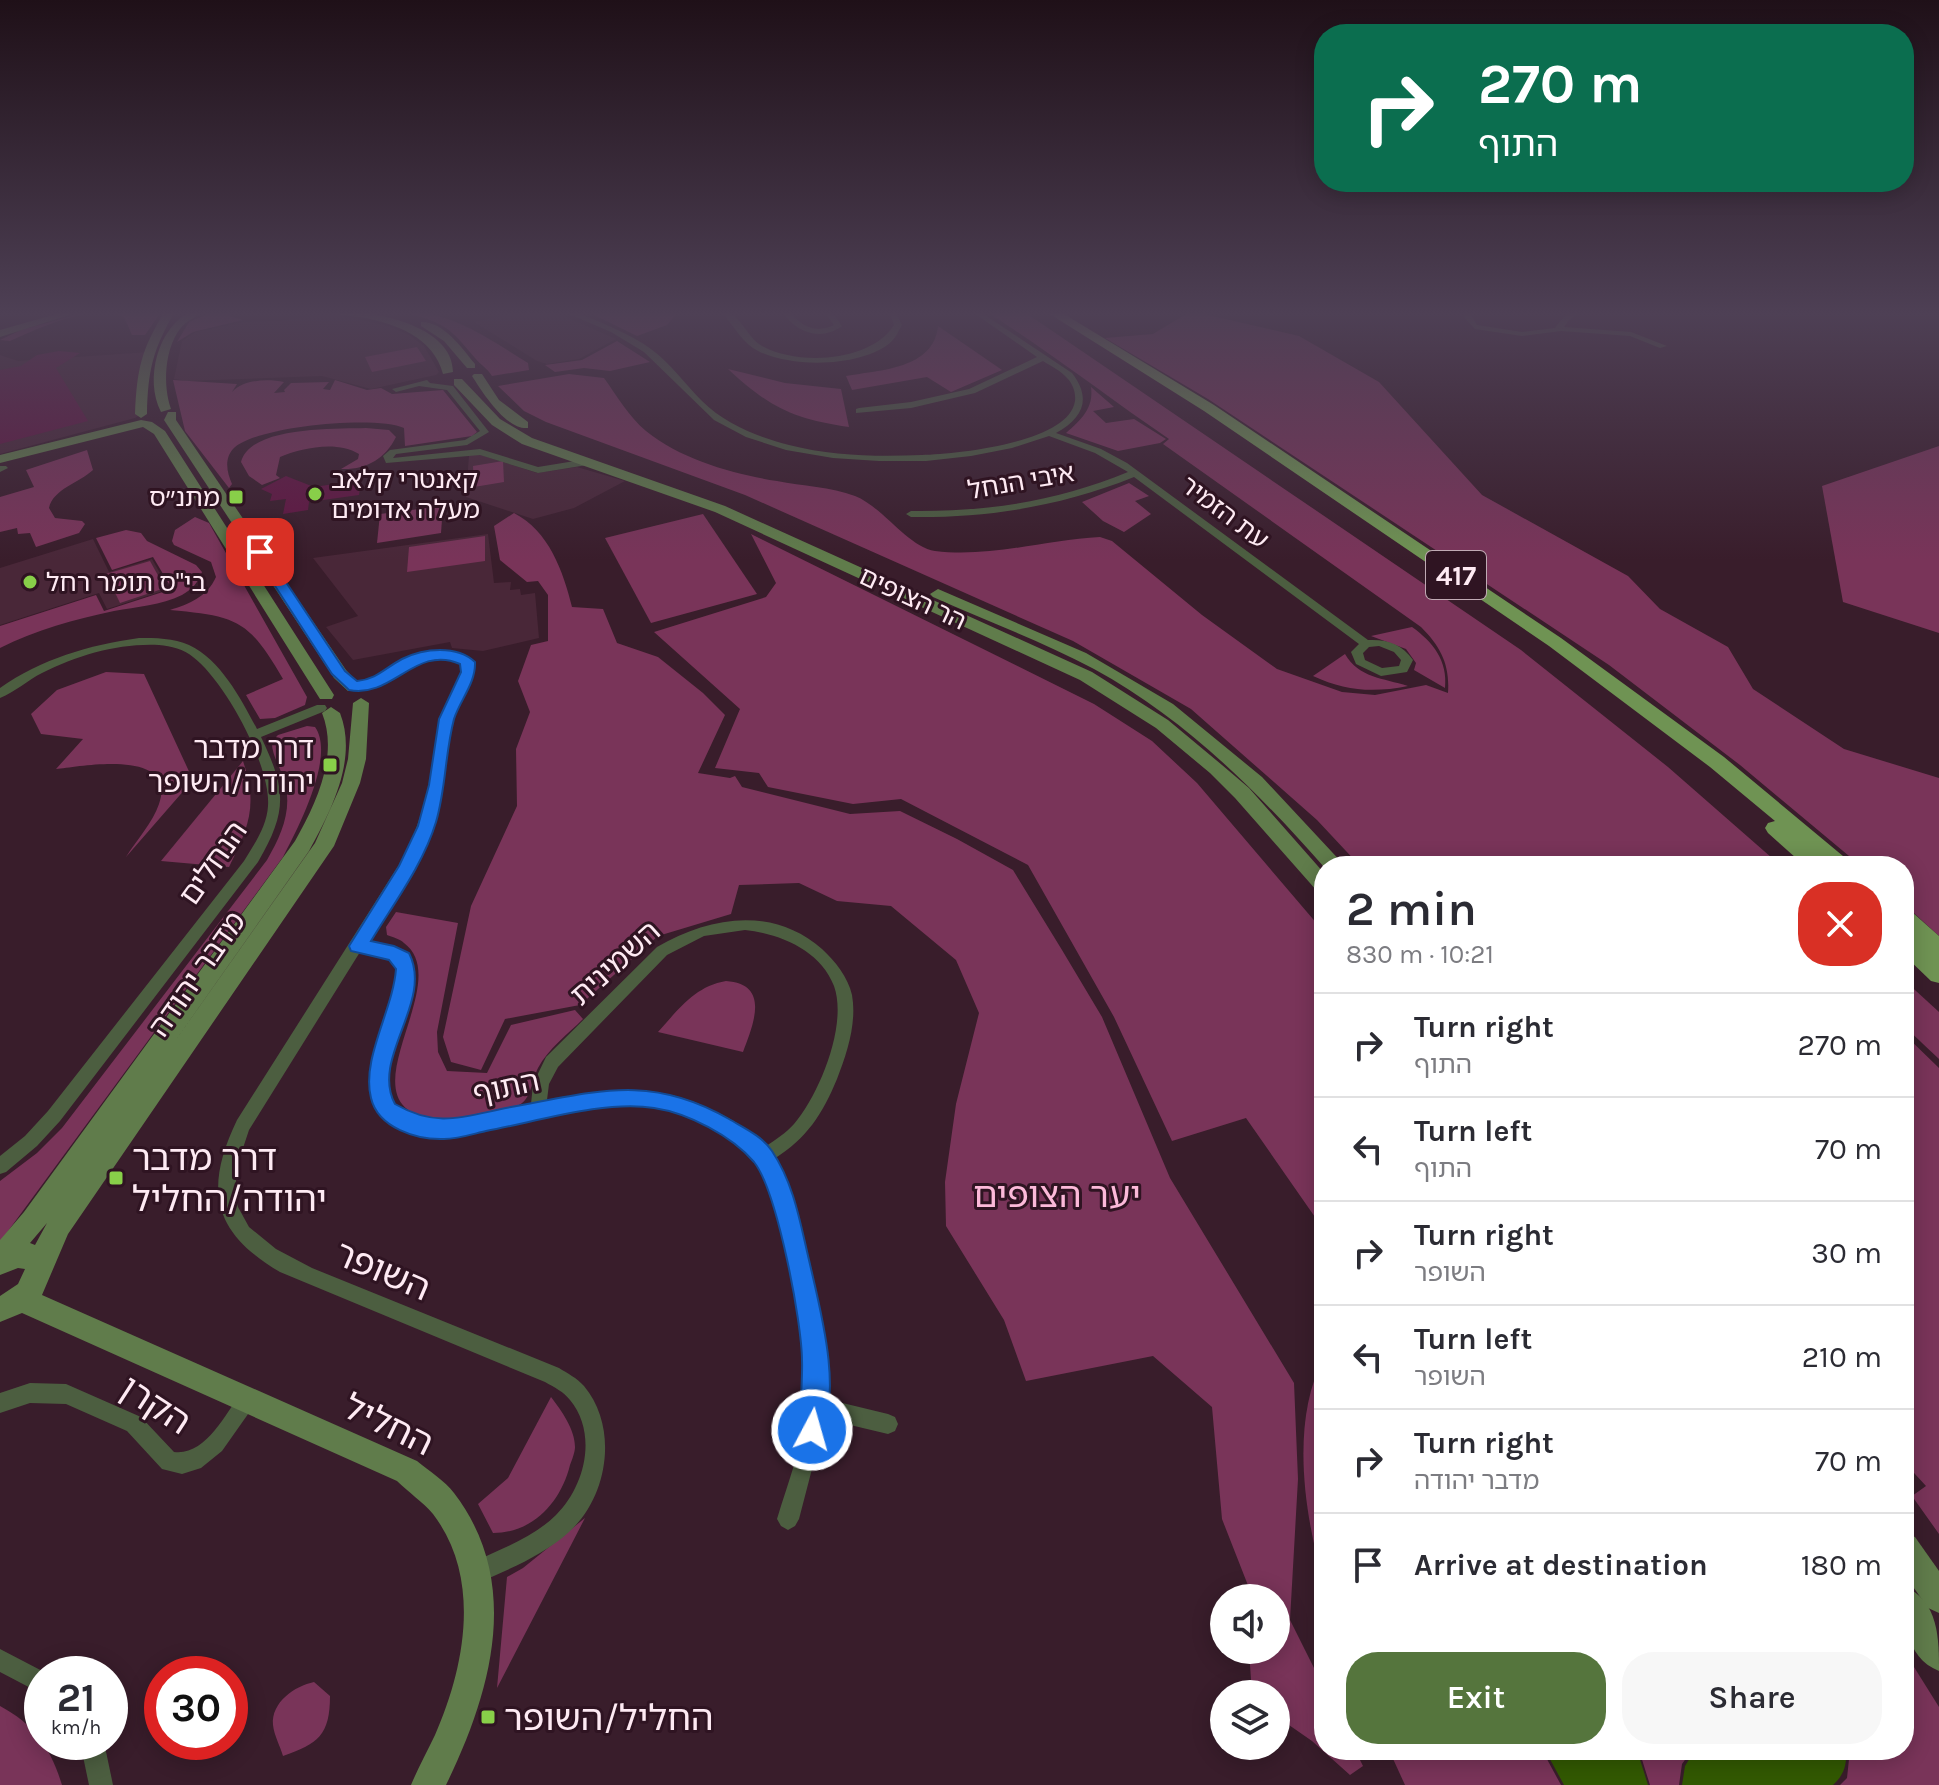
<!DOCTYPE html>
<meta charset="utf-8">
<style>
body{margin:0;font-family:Karla,"Noto Sans Hebrew",sans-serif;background:#f7f7f7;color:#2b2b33;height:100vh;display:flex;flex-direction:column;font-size:30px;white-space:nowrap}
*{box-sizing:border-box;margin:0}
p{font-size:26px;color:#7c7c81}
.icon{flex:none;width:44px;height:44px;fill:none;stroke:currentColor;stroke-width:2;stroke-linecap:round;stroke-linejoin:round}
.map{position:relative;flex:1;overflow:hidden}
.sheet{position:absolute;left:1314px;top:856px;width:600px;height:904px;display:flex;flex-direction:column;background:#fff;border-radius:32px;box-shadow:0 4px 20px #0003}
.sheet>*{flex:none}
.guide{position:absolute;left:1314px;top:24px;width:600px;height:168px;border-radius:32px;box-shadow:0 4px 20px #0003;background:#0b6e4f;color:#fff;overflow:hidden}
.buttons{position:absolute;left:1210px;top:1584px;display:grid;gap:16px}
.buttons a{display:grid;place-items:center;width:80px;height:80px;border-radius:50%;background:#fff;box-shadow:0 4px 20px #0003;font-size:40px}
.speed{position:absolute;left:24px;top:1656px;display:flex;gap:16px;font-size:40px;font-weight:700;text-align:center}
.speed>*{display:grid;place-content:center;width:104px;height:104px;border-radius:50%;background:#fff;box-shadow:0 4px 20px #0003;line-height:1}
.speed small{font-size:20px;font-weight:400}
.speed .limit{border:12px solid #d22;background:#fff;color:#111}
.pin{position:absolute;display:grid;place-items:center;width:68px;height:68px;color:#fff;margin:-34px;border-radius:16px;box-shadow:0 4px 12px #0006}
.me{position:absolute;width:88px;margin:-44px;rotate:6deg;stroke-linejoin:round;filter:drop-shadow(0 0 6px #0008)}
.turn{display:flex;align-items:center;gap:28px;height:168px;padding:0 32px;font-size:36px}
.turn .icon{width:104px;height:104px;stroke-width:2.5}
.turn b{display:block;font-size:56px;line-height:68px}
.round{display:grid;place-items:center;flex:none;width:84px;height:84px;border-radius:32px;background:#f7f7f7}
.headline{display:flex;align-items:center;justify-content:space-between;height:136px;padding:0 32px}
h1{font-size:48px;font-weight:600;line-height:60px}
.cta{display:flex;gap:16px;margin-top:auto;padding:16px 32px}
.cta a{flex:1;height:92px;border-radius:32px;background:#55753d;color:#fff;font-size:32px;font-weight:600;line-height:92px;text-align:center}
.cta a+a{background:#f7f7f7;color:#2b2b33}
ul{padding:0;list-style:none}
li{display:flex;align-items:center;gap:24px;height:104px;padding:0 32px;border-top:2px solid #e1e1e2}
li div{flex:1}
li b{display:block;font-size:30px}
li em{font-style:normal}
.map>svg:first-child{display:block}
.built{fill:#492738}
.green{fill:#793459}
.water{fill:#325902}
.building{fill:#611642}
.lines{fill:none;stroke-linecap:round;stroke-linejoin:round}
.street{fill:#4c5e40;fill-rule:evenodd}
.secondary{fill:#607c4b;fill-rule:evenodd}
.primary{fill:#6f9353;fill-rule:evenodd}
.route{fill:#1a73e8;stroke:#114b97;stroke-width:2}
.poi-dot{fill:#88cf49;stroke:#2f1422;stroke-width:3}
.labels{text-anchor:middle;stroke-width:6;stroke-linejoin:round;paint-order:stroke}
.far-poi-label{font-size:26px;fill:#feeaf3;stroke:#2f1422;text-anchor:start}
.far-street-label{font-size:26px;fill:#feeaf3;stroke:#2f1422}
.shield{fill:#2f1422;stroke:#c0aab4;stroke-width:2}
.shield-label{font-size:28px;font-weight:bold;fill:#feeaf3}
.poi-label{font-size:30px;fill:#feeaf3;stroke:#2f1422;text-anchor:end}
.street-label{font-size:30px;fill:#feeaf3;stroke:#2f1422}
.near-poi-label{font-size:36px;fill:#feeaf3;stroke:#2f1422;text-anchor:start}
.near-park-label{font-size:36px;fill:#fcb9d9;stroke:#2f1422}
.near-street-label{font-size:36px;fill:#feeaf3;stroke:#2f1422}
</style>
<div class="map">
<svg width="1939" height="1785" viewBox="0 0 1939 1785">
<rect width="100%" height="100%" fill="#391d2b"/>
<g class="built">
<polygon points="523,311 552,311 616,339 579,359 547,364 537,361 474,322"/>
<polygon points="329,313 388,326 409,335 424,346 439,372 436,375 371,389 322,376 187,381 174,379 182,341 196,332 243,322 281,321"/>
<polygon points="149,352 141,414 135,418 0,454 0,355 18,361"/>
<polygon points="469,455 481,455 537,473 577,467 625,481 574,508 533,519 466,497"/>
<polygon points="488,534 494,583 511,582 510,590 520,589 521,595 535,593 539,638 483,651 452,648 450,642 353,660 326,627 358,616 313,558"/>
<polygon points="93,539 109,572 152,559 169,589 107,609 99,593 0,625 0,568"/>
</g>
<g class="green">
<path d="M90,311H157L159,315L145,335H132L124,317C92,302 40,328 10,341L0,340L21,330Z"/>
<polygon points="215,311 233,311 230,316 243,320 193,332 177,342 189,322"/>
<path d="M399,311C452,311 484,336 528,363L529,370L492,376C487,368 481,365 475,358C447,324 442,322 399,311Z"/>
<polygon points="597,311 679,311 667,325 637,336 590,313"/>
<path d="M985,311H1023L1521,650L1668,767L1781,866H1360L1317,820L1191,709L1073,641L745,495L546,422L524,411L498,386L569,374L604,378C617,396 629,417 646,431C682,460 733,474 777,481C802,486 831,487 855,496C883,507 908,547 935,551C989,558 1045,540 1100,537L1112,541L1202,615L1277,669L1342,692L1375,695L1426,685L1448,693C1450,665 1441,647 1421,627L1163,444L1169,439C1107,397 1049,351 985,311Z"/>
<polygon points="1191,311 1299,336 1379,382 1482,495 1628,576 1660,609 1728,647 1753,689 1844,749 1939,778 1939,936 1904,904 1904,866 1861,866 1740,765 1609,665 1208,399 1105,338 1153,334"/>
<path d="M938,326L1002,370L951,392L927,377L852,390L846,376C880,370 934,369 938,326Z"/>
<polygon points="617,341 650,362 610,371 584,368 555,372 545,365 582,360"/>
<polygon points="417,347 426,361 372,372 365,357"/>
<path d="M728,369L785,383L841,389L849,427C793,419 769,407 728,369Z"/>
<path d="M173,380L237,384L232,392C244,379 268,379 284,382L274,393L285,392L284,390L291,383L329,382L323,389L330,390L335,380L367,390L381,388L392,394L443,390L477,432L472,436L405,446L404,428C376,415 254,426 233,449C224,459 227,473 232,484L229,488L185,431Z"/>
<path d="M1091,387L1114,407L1093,411L1106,423L1134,419L1166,439L1160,443L1118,451L1066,433C1081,420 1094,408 1091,387Z"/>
<path d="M366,428L389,430L396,437C385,459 366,470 341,469L358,459L359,454C337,440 301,448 280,457L276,475L280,478L262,485L249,476L241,462C250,426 335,429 366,428Z"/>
<polygon points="1939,446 1939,633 1843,602 1822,486"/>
<path d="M87,450L93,470C79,483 53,489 49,508L55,518L82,521L85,524L79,533L36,547L30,533L18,534L17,528L0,532V497L34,487L26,470Z"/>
<polygon points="503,461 504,482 474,487 473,466"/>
<polygon points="1129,483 1149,496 1135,501 1151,514 1124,532 1103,521 1082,502"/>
<polygon points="443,506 441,533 377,543 380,514"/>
<path d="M514,513C549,531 563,571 572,607L603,609L617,643L658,657L703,693L725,715L698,773L730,778L735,776L742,787L850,814L900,811L957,839L1013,870L1062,950L1102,1017L1170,1178L1294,1383L1298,1479L1290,1620L1324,1688V1750H1355L1363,1766L1350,1775L1312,1741L1276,1716V1694H1252L1249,1650H1276V1598H1250L1251,1593L1222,1519L1212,1407L1153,1356L1026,1381L1004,1320L946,1226L945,1182L956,1104L979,1013L956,960L891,906L837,901L799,883L739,885L731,914L658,936L580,1005L505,1019L481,1070L451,1062L443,1037L471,906L517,806L516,749L530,712L518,681L531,645L548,641V595L538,581L527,582L500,560L494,526Z"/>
<polygon points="703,514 757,594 651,623 605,538"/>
<path d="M195,517L209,523L307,697L305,705L275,718L260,719L246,695L283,679C249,620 237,616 170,610C189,604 207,597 216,577L211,562L174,545L172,541L175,530Z"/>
<path d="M126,530L141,533L147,541L196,565L202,572C198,583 192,589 182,595C161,605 137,607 114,611C75,619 36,630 0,648V626L96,595L104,611L172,589L153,557L112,570L96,538Z"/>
<polygon points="751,534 1094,704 1152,741 1197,783 1324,932 1324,1230 1246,1118 1172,1141 1114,1017 1028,865 901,799 853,804 768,787 759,773 715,768 740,709 654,632 766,597 776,583"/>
<polygon points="485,536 485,561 407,572 409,547"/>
<polygon points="150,561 165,588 120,603 106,574"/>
<path d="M1412,627C1433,642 1448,661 1445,688L1414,670L1416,663L1406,649L1371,636Z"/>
<path d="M1345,654C1359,678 1383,678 1408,686C1373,693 1345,691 1313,676Z"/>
<path d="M106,672L144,674L193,780L126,857C136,841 153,822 159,804C178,748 82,766 56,769L83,739L41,734L31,714L57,690Z"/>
<path d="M307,726L315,727C336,756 297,830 283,857L0,1242V1181L37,1153L62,1128L267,860C282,834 294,807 283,777C279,765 271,753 272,741L278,735Z"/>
<path d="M243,761C258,806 249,826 229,867L161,861Z"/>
<path d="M396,912L458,923L437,1032L438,1052L447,1071L487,1073L511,1025L575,1010L583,1019C568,1034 548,1049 538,1068C532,1080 531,1099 519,1105C504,1113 458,1121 441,1120C332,1111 459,984 404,943C400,939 392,937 387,935L386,927Z"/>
<polygon points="1904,980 1939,1012 1939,1059 1904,1026"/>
<path d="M726,981C771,984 753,1025 743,1052L658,1032C678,1010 695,986 726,981Z"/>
<polygon points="1904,1034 1939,1068 1939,1534 1912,1496 1926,1486 1904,1462"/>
<path d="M1324,1358V1582C1304,1516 1290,1420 1324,1358Z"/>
<path d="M551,1397C561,1410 575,1429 575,1447C575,1452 572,1460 570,1465C561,1502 533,1533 493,1533L478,1504L508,1478Z"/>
<polygon points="585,1518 497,1688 507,1577 523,1568"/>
<polygon points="1904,1651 1939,1707 1939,1785 1840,1785 1847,1778 1850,1750 1904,1750"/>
<path d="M314,1682L330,1696C330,1735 318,1744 283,1756C280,1746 274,1735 273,1725C271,1702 295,1686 314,1682Z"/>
<path d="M0,1706C35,1725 50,1747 62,1785H0Z"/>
<polygon points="1389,1750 1542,1750 1561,1785 1405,1785"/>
<polygon points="1639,1750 1692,1750 1682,1764 1679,1785 1650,1785"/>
</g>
<g class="water">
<polygon points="1545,1750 1637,1750 1648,1785 1564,1785"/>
<path d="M1695,1750H1846C1847,1765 1844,1775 1833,1785H1682L1685,1766Z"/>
</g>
<g class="building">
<polygon points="59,351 80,353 56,368 88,421 0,444 0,370 21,366 37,355"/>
<polygon points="286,476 314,487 361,480 359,495 309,502 308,510 283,514 286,499 270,501 272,494 261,489"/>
</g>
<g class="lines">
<g class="street">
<path d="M562,311H572L580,314C605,324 630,334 651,349C671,364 685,384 702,401C725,424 758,437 789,445C832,456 878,457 922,455C956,454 1069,443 1075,401C1076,393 1073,384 1067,378C1061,371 1051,366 1043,361L975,393L911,408L856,413V409L859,408L911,402L969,389L1037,357L971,311H979L1072,373C1092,399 1083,418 1056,433L1101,449L1127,463L1368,640C1387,639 1402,644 1413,660L1407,672L1381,676L1356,664L1351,652L1359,644L1134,477C1062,506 989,518 911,517L906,514L911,511C987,512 1058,501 1128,472L1095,453L1049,436L1012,448L971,456L926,461H879L833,458L786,450L746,437L714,420L644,352L611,332ZM1379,646L1394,652L1401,660L1399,666L1382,668L1365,660L1363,653L1369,647Z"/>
<path d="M721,311C740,311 746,337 762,346C798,366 871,362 894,325L889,311H895L902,325C899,330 896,337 892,341C864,368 785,369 753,348C741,340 730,321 721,311Z"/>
<path d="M782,311H789C801,326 815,334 834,325L824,311H831L842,326C820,342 795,332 782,311Z"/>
<path d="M1469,311H1476L1472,317L1477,325L1522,332L1555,328C1562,318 1568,311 1581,311L1568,321L1564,327L1631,332L1667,346L1660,348L1630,336L1561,331L1522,336L1475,329L1464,317Z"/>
<polygon points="427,380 430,383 453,386 489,432 467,445 396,454 393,458 480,449 538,467 587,459 592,462 587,465 538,473 480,455 386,463 383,456 390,450 465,440 480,431 447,390 419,386 396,392 392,389"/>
<polygon points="0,466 6,466 8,468 0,472"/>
<path d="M139,638C155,638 174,638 189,645C221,660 241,699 257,729L317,705H325L327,708L325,711L261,737C286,789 288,811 258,862L60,1121L37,1146L6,1172L0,1174V1156L25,1136L48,1111L244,861C254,845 267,826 268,806C271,766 225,681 193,657C184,649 171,646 159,645C119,643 78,655 42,673C28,680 15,692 0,698V688C41,659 89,645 139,638Z"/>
<path d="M450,651L471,660L474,672L453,719L443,785L423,850L367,941C475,950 358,1057 396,1106C405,1118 420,1121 434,1122C466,1123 500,1110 531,1104L533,1084L546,1057L657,947C710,916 773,906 822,949C835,961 848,977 852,995C857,1023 847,1053 837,1079C822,1115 807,1138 774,1159C808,1224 827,1327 826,1399L888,1414L895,1417L898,1424L895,1431L888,1434L825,1419L799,1519L795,1526L788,1530L781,1526L777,1519C788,1482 803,1445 806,1407C810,1352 789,1209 759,1164C737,1132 692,1112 655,1106C586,1096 512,1125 445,1136C424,1137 396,1133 383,1114C380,1110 375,1105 373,1099C362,1061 414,985 395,961C387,952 371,953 360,952L249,1130L237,1166L235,1194L238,1207L249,1227L276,1249L312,1268L559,1368C567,1373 577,1378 584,1386C619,1428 608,1497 569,1532C544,1555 508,1570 477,1583L469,1580L466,1572L469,1564C498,1550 533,1538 556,1515C585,1486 598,1434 570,1400C564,1392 554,1387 545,1382L280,1272C212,1232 204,1189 237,1120L409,849L431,785L441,719L462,672L461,664C425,647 412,671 383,685C376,689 365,689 357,691L351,687L353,684L374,680L403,661L418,655ZM745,930C780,934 820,950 834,986C848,1025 819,1095 794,1124C786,1133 775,1140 765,1147C751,1131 733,1119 714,1111C658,1086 605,1088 547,1100L549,1084L558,1067L667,955L704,936Z"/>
<path d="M30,1383L66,1384L141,1417L174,1452C205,1456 225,1415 241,1393L248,1390L255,1393L258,1400L222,1451L201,1468L182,1474L162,1469L127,1431L66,1404L30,1403L0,1413V1393Z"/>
<polygon points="0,1649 48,1674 42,1674 42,1694 0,1672"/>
<polygon points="80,1742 104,1742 113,1785 89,1785"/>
</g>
<g class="secondary">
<polygon points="67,311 82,311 0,337 0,330"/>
<path d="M165,311H175C153,350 148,369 147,414L141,418L135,414C137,369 141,350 165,311Z"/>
<path d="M192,311H205C197,317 186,320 180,329C164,350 163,386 171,409L161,412C144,379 158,326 192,311Z"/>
<path d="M330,311C365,309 453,323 453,372L443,374C434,338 396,323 360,317C350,316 338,316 330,311Z"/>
<path d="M421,322C443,321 462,348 475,364V368H467L444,341L421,326Z"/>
<path d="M474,374H482L499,400L528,422V428C506,430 483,393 472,376Z"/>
<polygon points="454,379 462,379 500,419 532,438 725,506 1092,672 1168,720 1222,765 1249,788 1324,873 1324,893 1317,891 1235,798 1210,773 1156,728 1080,680 715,512 522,444 492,425 454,385"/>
<polygon points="168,412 176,412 176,420 346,670 362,687 360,691 348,691 334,678 164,420"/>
<polygon points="141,420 152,422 165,431 334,695 332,699 320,699 154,434 143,427 0,463 0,455"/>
<path d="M938,589L1086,653L1173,704L1262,777L1345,866L1324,867C1256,790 1184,718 1094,669C1042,641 986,621 933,597L930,594Z"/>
<path d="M361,698L369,703L366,759L360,783L334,846L68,1234L42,1295L417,1461C429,1471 445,1481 454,1493C523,1583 491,1693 446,1785H411C418,1768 427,1752 435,1735C465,1667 482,1578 433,1514C423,1502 408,1492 397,1481L22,1313L0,1322V1296L18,1284L25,1269L18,1268L0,1275V1240L24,1212L295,841C316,804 339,755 322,713L331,707L340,713C358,759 331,811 309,851L168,1051L315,843L342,783L348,759L353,703ZM47,1223L35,1245L30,1243Z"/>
<polygon points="1904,1533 1915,1537 1939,1571 1939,1613 1928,1608 1904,1574"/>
<path d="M1904,1586C1939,1601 1939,1639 1939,1671C1904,1657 1904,1618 1904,1586Z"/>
</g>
<g class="primary">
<polygon points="1045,311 1059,311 1214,405 1561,638 1724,757 1855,866 1805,866 1768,833 1765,828 1768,823 1775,821 1710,767 1549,646 1204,411"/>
<polygon points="1904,909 1912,912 1939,936 1939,983 1931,981 1904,955"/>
</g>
</g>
<linearGradient id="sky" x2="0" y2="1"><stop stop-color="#1f1018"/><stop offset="0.56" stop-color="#4e4055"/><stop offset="1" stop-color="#4e4055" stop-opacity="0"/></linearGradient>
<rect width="1939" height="560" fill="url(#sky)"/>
<path class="route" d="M255,549H264L345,671L357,681C377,679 385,668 402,659C424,648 457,645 475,662C476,683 460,700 454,719C445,753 446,788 436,822C423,865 394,903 371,941L394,946L409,953C434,1002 370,1058 395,1104C438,1129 465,1116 511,1107C595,1092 650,1073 729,1119C744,1128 762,1136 772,1151C794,1184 800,1222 809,1260C821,1313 842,1387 821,1439L812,1443L802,1439C798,1429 803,1378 802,1361C802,1322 777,1191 754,1162C732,1136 688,1113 654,1108C603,1100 536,1122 486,1131C473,1134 458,1139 444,1139C417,1140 378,1128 371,1098C361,1059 393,1010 396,969L389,960L351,951L349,946L399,866L418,826L429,785L439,719L461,672L460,664C416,644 392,699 349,690L332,674L253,552Z"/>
<g class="poi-dot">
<circle cx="315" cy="494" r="8"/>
<rect x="228" y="489" width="16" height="16" rx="4"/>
<circle cx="30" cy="582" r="8"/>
<rect x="322" y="757" width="16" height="16" rx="4"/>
<rect x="108" y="1170" width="16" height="16" rx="4"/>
<rect x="480" y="1709" width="16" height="16" rx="4"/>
</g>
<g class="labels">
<g class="far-poi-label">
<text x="331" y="488">קאנטרי קלאב<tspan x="331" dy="30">מעלה אדומים</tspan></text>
<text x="220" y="506" text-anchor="end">מתנ״ס</text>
<text x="46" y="591">בי"ס תומר רחל</text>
</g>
<g class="far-street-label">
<text transform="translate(1021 481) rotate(-10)" y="9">איבי הנחל</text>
<text transform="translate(1225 512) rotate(37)" y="9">עת הזמיר</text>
<text transform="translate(913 598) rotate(25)" y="9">הר הצופים</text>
</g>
<rect class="shield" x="1426" y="551" width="60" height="48" rx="6"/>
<g class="shield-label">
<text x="1456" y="585">417</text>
</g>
<g class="poi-label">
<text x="314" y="758">דרך מדבר<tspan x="314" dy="34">יהודה/השופר</tspan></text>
</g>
<g class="street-label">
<text transform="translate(213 863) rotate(-55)" y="10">הנחלים</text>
<text transform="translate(615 963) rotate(-42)" y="10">השמינית</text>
<text transform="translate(197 974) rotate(-55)" y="10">מדבר יהודה</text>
<text transform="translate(506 1087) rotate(-12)" y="10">התוף</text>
</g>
<g class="near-poi-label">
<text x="132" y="1170">דרך מדבר<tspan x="132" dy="41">יהודה/החליל</tspan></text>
<text x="504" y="1730">החליל/השופר</text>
</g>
<g class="near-park-label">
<text x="1057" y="1207">יער הצופים</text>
</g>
<g class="near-street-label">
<text transform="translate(383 1270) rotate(23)" y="13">השופר</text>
<text transform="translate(156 1404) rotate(33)" y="13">הקרן</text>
<text transform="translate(389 1424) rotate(26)" y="13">החליל</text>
</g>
</g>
</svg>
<div class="buttons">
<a><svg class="icon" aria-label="sound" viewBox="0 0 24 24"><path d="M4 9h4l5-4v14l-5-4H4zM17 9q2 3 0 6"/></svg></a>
<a><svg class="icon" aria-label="layers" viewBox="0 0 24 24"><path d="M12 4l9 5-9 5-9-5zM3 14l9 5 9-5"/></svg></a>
</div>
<div class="speed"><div>21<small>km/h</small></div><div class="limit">30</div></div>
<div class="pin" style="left:260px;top:552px;background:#d93025"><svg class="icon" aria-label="arrive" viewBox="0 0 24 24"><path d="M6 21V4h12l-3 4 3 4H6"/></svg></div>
<svg class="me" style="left:812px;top:1430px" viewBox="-20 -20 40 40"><circle r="17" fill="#1a73e8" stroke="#fff" stroke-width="3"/><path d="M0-11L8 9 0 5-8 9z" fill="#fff"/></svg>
<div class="guide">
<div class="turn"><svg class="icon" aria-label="right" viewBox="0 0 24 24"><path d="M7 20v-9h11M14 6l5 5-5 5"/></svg><div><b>270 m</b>התוף</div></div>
</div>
<section class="sheet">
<div class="headline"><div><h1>2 min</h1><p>830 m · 10:21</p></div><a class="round" style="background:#d93025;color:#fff"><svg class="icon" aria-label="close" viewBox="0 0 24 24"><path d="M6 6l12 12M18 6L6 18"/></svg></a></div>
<ul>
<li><svg class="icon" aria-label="right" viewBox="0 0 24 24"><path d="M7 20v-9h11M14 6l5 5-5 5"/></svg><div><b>Turn right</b><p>התוף</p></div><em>270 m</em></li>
<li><svg class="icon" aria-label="left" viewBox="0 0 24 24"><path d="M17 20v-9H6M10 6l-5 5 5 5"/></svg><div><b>Turn left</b><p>התוף</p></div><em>70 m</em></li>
<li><svg class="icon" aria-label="right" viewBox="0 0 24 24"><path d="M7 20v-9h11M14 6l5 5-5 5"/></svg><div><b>Turn right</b><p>השופר</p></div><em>30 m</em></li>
<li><svg class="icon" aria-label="left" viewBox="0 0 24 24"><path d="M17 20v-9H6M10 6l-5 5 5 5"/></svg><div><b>Turn left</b><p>השופר</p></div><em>210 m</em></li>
<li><svg class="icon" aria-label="right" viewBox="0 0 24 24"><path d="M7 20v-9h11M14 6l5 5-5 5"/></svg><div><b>Turn right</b><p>מדבר יהודה</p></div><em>70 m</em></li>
<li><svg class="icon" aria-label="arrive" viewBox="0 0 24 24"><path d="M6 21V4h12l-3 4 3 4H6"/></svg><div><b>Arrive at destination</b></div><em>180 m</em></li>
</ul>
<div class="cta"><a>Exit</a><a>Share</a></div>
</section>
</div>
